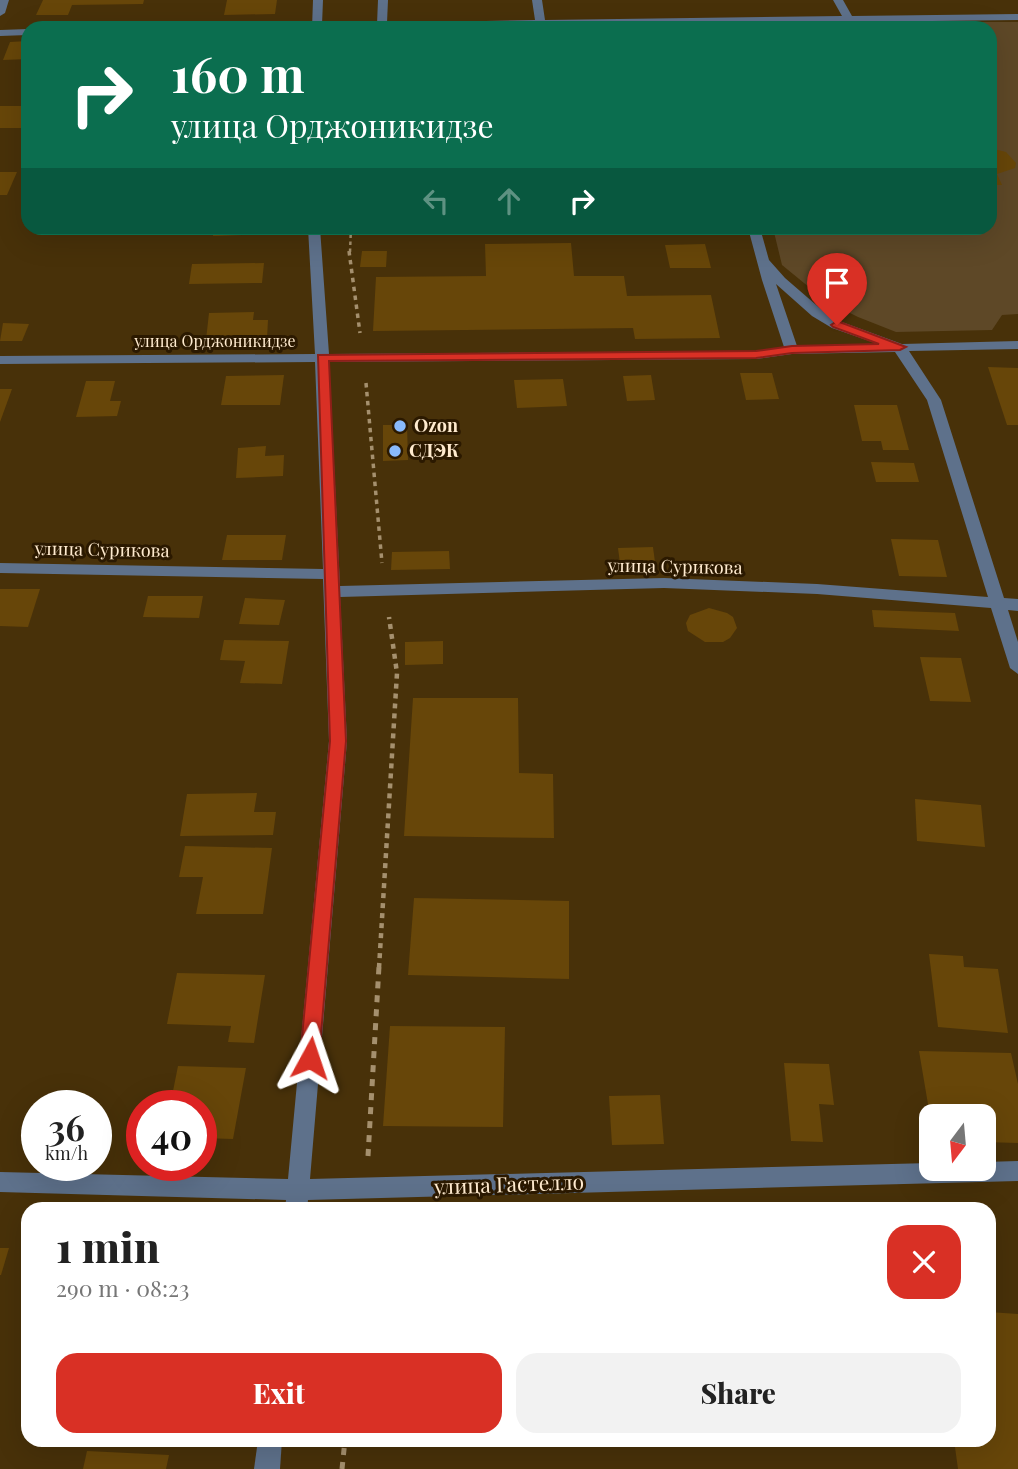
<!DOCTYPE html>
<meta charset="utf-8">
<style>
body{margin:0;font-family:"Playfair Display",serif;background:#f2f2f2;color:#222;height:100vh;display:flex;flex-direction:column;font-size:26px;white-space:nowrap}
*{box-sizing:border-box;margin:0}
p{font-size:23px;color:#767676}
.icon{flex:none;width:38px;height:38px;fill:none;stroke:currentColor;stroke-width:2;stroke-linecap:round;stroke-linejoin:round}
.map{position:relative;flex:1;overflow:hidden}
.side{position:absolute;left:21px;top:1202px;width:975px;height:245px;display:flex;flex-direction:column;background:#fff;border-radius:21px;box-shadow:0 7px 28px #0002}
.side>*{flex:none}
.banner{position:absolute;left:21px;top:21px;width:976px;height:214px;border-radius:21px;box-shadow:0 7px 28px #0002;background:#0b6e4f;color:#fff;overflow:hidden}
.needle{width:46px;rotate:196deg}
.tools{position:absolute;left:919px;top:1104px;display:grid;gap:14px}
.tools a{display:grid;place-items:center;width:77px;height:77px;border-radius:14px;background:#fff;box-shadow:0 7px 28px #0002;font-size:35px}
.speed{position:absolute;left:21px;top:1090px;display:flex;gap:14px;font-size:35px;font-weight:700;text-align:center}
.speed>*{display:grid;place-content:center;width:91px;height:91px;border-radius:50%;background:#fff;box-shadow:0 7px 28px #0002;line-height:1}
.speed small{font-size:18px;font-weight:400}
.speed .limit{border:10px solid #d22;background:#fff;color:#111}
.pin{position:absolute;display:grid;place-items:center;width:60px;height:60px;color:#fff;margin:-72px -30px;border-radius:50% 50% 50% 0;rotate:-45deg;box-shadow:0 0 7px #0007}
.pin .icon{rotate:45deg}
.me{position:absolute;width:77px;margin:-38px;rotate:5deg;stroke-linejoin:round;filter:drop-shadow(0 0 5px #0008)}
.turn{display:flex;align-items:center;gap:24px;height:147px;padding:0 35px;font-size:32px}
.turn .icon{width:91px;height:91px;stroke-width:2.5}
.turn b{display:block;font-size:49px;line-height:60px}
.lanes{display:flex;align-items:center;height:66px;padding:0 35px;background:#0003;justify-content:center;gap:35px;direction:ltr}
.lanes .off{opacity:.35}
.round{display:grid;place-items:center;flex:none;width:74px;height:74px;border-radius:21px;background:#f2f2f2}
.overview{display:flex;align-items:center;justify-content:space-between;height:119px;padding:0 35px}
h1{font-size:42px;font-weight:800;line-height:52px}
.button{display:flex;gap:14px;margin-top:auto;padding:14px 35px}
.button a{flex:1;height:80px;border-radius:21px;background:#d93025;color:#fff;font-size:28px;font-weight:800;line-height:80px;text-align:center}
.button a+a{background:#f2f2f2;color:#222}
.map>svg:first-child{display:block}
.green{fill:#5e4827}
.building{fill:#674609}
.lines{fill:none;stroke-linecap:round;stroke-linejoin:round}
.path-far3{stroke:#a5906e;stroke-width:2.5;stroke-dasharray:3.5 3.5;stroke-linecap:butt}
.path-far2{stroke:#a5906e;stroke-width:3.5;stroke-dasharray:4.5 4.5;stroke-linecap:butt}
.path-far1{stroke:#a5906e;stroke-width:4.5;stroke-dasharray:5 5;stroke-linecap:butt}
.path{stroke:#a5906e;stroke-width:5;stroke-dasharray:7 7;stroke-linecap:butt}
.minor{fill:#5e718b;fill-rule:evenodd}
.route{fill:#d93025;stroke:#8d1f18;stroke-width:2}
.poi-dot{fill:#89bafc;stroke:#2b1900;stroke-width:2.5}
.labels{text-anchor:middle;stroke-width:6;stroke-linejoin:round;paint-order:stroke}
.far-street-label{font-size:16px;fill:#ffebcf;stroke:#2b1900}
.poi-label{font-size:18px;font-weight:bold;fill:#ffebcf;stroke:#2b1900;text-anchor:start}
.street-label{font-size:18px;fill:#ffebcf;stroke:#2b1900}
.near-street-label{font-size:21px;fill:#ffebcf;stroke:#2b1900}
</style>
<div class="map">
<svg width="1018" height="1469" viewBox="0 0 1018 1469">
<rect width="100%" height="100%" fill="#483109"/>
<polygon class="green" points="769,22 1018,22 1018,314 1002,315 992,330 896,332 858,317 826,301 782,265 773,228 990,228 990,28 745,28"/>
<g class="building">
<polygon points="43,0 144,0 143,4 72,5 68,15 36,15"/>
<polygon points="227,0 277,0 275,14 224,15"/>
<polygon points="28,41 28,59 3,60 10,42"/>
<rect x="0" y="106" width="28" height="22"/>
<polygon points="990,148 1006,152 1016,163 1015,168 997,174 1002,185 990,185"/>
<polygon points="0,172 17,172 7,195 0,195"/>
<polygon points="214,228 267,228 267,234 213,236"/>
<polygon points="571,243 574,276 624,276 627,296 711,295 720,338 635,339 633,328 373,331 376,277 486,276 485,244"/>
<polygon points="705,244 711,268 670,268 665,245"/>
<polygon points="362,251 387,251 386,267 360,267"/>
<polygon points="264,263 262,283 189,284 192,264"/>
<polygon points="254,312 253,320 268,320 267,338 206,340 209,313"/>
<polygon points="3,323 29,324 22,341 0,341"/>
<polygon points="988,367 1018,368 1018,425 1007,425"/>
<polygon points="740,373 772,373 779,399 746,400"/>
<polygon points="284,375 280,405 221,405 226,376"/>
<polygon points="651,375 655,400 627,401 623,376"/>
<polygon points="563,379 567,406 517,408 514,380"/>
<polygon points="86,381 115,381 110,401 121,401 117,416 76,417"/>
<polygon points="0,389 12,389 0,422"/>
<polygon points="854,405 897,405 909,450 883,450 881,441 862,441"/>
<polygon points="383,425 407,425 408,460 383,461"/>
<polygon points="266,446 265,456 284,455 283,476 236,478 238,448"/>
<polygon points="871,462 914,463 919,482 876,482"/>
<polygon points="227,535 286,535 282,560 222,560"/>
<polygon points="891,539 938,540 947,577 899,576"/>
<polygon points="653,547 656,570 621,571 618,548"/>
<polygon points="449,551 450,569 391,570 392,552"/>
<polygon points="0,589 40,589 28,627 0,626"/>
<polygon points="148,596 203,596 199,618 143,617"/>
<polygon points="245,598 285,600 279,625 239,624"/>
<polygon points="709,608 727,613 733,617 737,628 730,638 723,642 705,642 688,631 686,623 690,615"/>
<polygon points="872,610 955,613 959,631 874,627"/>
<polygon points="224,640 289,641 282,684 240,683 245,661 220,660"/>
<polygon points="443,641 443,664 405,665 405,642"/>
<polygon points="920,657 961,658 971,702 930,701"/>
<polygon points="413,698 518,698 519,773 553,774 554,838 404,836"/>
<polygon points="257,793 254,812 276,812 273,835 180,836 187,794"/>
<polygon points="915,799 981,805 985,847 917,841"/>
<polygon points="185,846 272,848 263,914 196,914 203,877 179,877"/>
<polygon points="414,898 569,901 569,979 408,975"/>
<polygon points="929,954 963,956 964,967 998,969 1008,1033 938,1027"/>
<polygon points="177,973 265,975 254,1043 228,1042 231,1026 167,1024"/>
<polygon points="390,1026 505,1027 503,1127 383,1126"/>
<polygon points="919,1051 1011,1053 1018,1084 1018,1143 984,1142 984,1116 930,1116"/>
<polygon points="784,1063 829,1064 834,1105 819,1104 823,1142 791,1141"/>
<polygon points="178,1066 246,1068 233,1139 201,1138 201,1106 170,1106"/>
<polygon points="660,1095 664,1144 612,1145 609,1096"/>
<polygon points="0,1248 9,1248 1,1275 0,1275"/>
<polygon points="989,1312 1018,1314 1018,1469 958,1469 954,1440 989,1440"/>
<polygon points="87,1451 169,1455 166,1469 83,1469"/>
</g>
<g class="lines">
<polyline class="path-far3" points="350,252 351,228"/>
<g class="path-far2">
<polyline points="349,251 360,333"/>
<polyline points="366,383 382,563"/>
</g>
<polyline class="path-far1" points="379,968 397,673 389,617"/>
<g class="path">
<polyline points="368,1156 379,966"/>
<polyline points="342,1469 345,1440"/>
</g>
<g class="minor">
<polygon points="0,0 9,0 5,13 0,16"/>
<polygon points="313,0 323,0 322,25 377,24 378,0 388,0 387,23 535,20 532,0 542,0 545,20 842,16 833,0 843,0 852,16 1018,14 1018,20 312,28"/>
<polygon points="28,29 28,35 0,36 0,30"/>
<path d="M308,228H320L329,354L756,351L784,347L762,280L748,228H760L769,260L785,278L822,310L842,322L902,344L1018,341V349L909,351L941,400L1004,598L1018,599V611L1008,610L1018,642V674L1010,668L991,608L817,594L664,588L340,597L347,741L310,1179L931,1163V1169H984V1162L1018,1161V1181L308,1200L307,1209H285L286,1200L0,1192V1172L288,1179L329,741L323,579L0,573V563L323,569L315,362L0,364V356L315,354ZM776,284L812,316L832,328L878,344L797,346ZM895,352L927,400L988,597L817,584L664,578L340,586L329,362L756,359L792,354Z"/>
<polygon points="258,1440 282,1440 280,1469 254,1469"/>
</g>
</g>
<polygon class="route" points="837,321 906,347 900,350 792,353 756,358 329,361 346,741 319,1058 316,1064 310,1066 303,1064 300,1058 330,741 318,355 756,351 792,346 879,344 833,327 831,325"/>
<g class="poi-dot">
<circle cx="400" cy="426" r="7"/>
<circle cx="395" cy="451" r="7"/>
</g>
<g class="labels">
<g class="far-street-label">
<text x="215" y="347">улица Орджоникидзе</text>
</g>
<g class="poi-label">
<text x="414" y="432">Ozon</text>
<text x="409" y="457">СДЭК</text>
</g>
<g class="street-label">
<text transform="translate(102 550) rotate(1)" y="6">улица Сурикова</text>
<text transform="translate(675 567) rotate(1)" y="6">улица Сурикова</text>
</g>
<g class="near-street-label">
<text transform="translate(509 1185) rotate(-2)" y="7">улица Гастелло</text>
</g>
</g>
</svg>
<div class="tools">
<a><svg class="needle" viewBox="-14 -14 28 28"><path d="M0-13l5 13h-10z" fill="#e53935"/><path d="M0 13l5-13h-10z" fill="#767676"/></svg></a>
</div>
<div class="speed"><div>36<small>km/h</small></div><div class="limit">40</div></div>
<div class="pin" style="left:837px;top:325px;background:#d93025"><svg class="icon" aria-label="arrive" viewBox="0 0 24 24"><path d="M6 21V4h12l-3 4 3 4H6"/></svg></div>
<svg class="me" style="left:310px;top:1058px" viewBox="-20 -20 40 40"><path d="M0-17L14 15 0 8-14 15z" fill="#d93025" stroke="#fff" stroke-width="4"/></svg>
<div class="banner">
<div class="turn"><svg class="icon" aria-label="right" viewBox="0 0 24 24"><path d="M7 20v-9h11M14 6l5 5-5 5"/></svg><div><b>160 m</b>улица Орджоникидзе</div></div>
<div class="lanes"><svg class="icon off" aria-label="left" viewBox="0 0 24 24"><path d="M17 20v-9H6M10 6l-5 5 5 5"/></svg><svg class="icon off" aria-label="ahead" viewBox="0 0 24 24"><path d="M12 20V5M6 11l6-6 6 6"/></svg><svg class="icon" aria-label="right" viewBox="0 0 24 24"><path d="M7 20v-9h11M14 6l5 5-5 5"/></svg></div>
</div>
<section class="side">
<div class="overview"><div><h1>1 min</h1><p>290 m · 08:23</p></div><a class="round" style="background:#d93025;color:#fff"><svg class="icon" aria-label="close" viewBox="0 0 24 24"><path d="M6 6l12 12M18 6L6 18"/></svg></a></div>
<div class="button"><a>Exit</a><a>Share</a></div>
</section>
</div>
